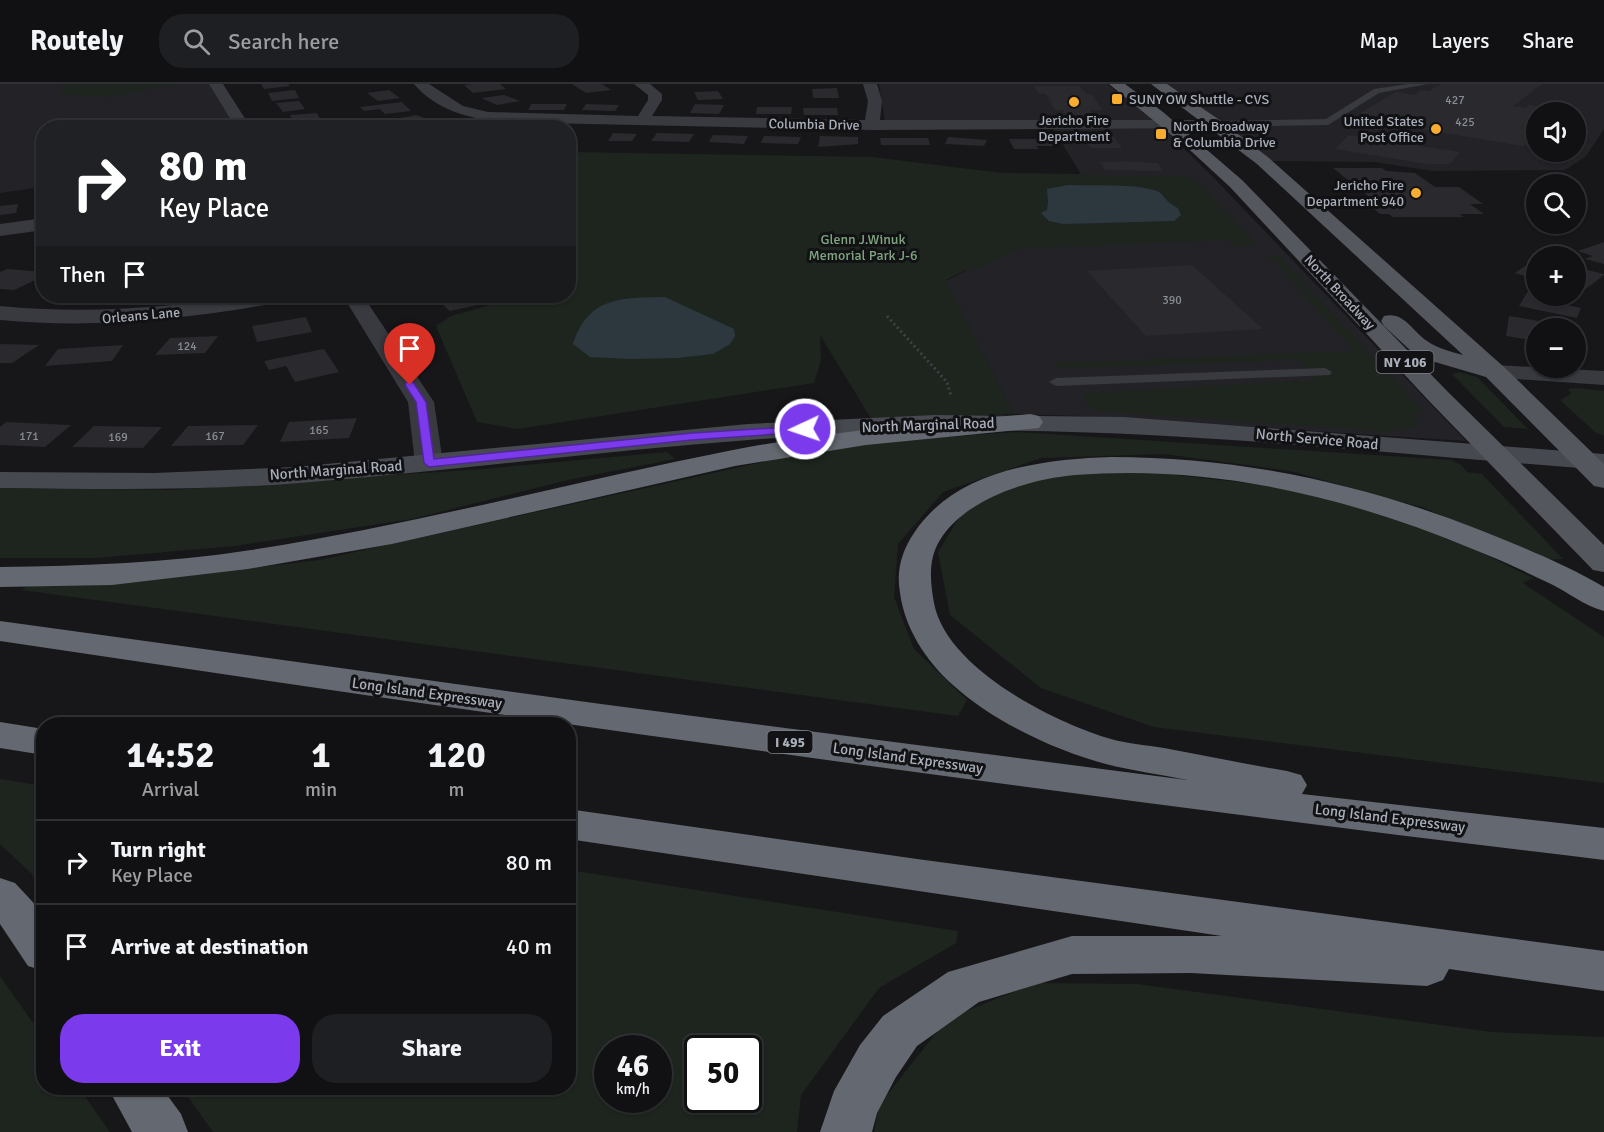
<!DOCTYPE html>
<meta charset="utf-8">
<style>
body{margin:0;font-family:Signika,sans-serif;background:#1e1f22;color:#f1f3f6;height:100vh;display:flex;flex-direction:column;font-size:22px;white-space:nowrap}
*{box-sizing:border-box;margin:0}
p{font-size:20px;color:#9c9da0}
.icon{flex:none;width:33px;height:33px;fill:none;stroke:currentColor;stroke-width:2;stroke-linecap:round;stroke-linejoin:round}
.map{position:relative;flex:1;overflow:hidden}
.details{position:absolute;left:36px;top:633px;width:540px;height:378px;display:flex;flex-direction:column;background:#111114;border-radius:24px;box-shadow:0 2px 4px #0004,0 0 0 2px #303134}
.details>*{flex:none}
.top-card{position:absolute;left:36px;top:36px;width:540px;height:183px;border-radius:24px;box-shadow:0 2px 4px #0004,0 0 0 2px #303134;background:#202124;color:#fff;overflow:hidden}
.controls{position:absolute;left:1526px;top:18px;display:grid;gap:12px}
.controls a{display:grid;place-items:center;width:60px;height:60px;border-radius:50%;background:#111114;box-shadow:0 2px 4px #0004,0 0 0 2px #303134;font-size:30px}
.speed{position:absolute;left:594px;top:951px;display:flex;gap:12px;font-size:30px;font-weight:700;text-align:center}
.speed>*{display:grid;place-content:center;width:78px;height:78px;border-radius:50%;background:#111114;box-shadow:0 2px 4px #0004,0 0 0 2px #303134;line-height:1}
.speed small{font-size:15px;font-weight:400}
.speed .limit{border:3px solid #111;border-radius:9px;background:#fff;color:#111}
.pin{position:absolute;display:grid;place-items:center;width:51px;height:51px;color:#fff;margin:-62px -26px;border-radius:50% 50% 50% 0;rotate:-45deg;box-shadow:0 0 6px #0007}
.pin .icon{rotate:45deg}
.me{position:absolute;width:66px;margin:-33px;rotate:267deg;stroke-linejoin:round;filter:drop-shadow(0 0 4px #0008)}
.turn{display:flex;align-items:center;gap:21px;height:126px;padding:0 24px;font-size:27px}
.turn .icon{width:78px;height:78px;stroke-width:2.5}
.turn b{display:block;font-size:42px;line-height:51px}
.then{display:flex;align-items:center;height:57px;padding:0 24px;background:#0003;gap:12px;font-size:22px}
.eta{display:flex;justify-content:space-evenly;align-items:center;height:102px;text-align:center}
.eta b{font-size:36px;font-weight:700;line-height:42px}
.button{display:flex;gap:12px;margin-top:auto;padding:12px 24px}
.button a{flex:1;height:69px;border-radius:24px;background:#7c3aed;color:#fff;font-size:24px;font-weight:700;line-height:69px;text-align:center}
.button a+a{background:#1e1f22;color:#f1f3f6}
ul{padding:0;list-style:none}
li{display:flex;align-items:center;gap:18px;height:84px;padding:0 24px;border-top:2px solid #303134}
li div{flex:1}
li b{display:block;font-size:22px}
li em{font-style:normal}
header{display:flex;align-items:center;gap:36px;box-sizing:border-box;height:84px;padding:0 30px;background:#111114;border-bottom:2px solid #303134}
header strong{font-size:28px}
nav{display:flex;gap:33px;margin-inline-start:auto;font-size:21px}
.search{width:420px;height:54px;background:#1e1f22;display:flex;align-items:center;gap:15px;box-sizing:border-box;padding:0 21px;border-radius:24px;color:#9c9da0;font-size:22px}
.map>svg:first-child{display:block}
.built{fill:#232327;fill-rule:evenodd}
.green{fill:#1d251e;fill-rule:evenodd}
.water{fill:#2d373e}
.building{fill:#2a2a2e}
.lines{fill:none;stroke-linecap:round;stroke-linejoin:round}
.path{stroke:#3e4146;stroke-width:3;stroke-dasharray:2 3;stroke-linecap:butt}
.service{fill:#383a3f;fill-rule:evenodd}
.minor{fill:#383a3f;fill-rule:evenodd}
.secondary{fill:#46494f;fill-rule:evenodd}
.primary{fill:#54575e;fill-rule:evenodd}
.motorway{fill:#646870;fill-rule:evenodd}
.route{fill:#7c3aed;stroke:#51269a;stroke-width:1.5}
.poi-dot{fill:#f9ad30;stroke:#121215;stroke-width:2}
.labels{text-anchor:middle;stroke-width:6;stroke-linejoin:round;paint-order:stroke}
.number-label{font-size:12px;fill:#888d96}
.far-poi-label{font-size:14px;fill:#a9afba;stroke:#121215;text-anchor:start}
.far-street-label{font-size:14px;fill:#a9afba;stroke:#121215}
.far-park-label{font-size:14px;fill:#7fa680;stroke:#121215}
.shield{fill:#121215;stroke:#7c8088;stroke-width:1.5}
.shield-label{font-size:14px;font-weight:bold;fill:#a9afba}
.street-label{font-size:15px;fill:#a9afba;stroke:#121215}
</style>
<header>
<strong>Routely</strong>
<div class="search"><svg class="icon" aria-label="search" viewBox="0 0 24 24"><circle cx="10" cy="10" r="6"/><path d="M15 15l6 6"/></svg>Search here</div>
<nav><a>Map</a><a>Layers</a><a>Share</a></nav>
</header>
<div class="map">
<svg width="1604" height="1048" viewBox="0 0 1604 1048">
<rect width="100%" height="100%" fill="#17171a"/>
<g class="built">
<polygon points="0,0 213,0 241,43 44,44 43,103 0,109"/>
<polygon points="879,0 1107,0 1157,38 1212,92 1466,357 1080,332 1014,330 946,197 1009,165 1002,89 1081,90 1050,40 885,39"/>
<path d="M1158,0H1604V45L1586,72L1565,86L1433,87L1374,78L1263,77ZM1536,28H1575V68H1536Z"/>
</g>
<g class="green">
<polygon points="61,0 176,0 109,13 61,10"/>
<path d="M569,68L872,73L1002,89L1191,93L1258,161L1235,162L1226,156L1016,165L983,183L966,186L946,196L1014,330L872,336L820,251L821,276L814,299L517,345L477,338L436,242L451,232L522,212H568ZM1105,103C1117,103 1150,100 1159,109C1167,115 1166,119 1178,124L1149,137L1083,141L1056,140L1047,127L1048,110Z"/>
<path d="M1247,172H1279L1423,327H1416L1415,336L1420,337L1412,344L1391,348L1110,328C1094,326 1088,324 1081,309L1317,296L1300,276L1058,285L1055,279L1354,267L1270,173Z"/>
<polygon points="1460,288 1477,293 1528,345 1504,343 1452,290"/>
<polygon points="1578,304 1604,307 1604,352 1595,348 1560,316 1571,310 1568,305"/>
<polygon points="1017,348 1451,376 1461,381 1467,388 1482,390 1563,475 1542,476 1425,424 1290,387 1164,370 1041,374 943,408 898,460 894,513 914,565 967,616 958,632 21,506 31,500 150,496 319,476 786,373 890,357"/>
<polygon points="667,368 675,375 568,396 412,435 235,462 96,474 0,474 0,404 173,406 482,385"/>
<polygon points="1141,387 1289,404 1388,432 1464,460 1533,494 1523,499 1604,553 1604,699 1154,643 1041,604 950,531 938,468 965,424 1038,392"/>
<polygon points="0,695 43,702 43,807 31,789 0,760"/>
<path d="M569,786L958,847L956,859L879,904L801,1011L797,1048H213L182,1004H568ZM658,964V1016H608V964ZM748,964V1016H698V964Z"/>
<polygon points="0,892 43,953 44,1004 79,1004 110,1048 0,1048"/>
<polygon points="1036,899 1137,900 1492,948 1604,953 1604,1048 874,1048 879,1021 948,934"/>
</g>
<g class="water">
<path d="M1068,101C1092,102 1135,99 1157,107C1164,110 1167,120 1178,124L1181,131L1174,137L1063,140L1049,137L1041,129L1047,126L1048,118L1047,105Z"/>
<path d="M665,213L734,245L735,252L730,260L713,270L677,274L630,275L590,273L573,260C589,212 621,214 665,213Z"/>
</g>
<g class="building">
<polygon points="261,0 288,0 290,2 264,5"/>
<polygon points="472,0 500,0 506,5 473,9 464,1"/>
<polygon points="572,0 602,0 611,6 586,9"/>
<polygon points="1441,0 1542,0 1513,22 1525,24 1529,21 1548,24 1542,28 1536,28 1536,54 1522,62 1390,40 1397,36 1360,29 1396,8 1414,11 1421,6 1429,7"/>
<polygon points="1034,2 1080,2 1086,10 1091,10 1103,26 1090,26 1094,31 1066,31 1063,26 1055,26 1046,10 1039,10"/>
<polygon points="837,4 839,14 813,14 812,5"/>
<polygon points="295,6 299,14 272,17 268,9"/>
<polygon points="389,6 400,14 378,17 367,9"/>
<polygon points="718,7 723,15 698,16 694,8"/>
<polygon points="504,11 520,17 497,21 481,14"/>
<polygon points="299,17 305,25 283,28 276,19"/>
<polygon points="402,18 411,27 385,30 380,25 364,27 360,23"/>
<polygon points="531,20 567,20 564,26 528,26"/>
<polygon points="586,20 619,21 615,27 582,26"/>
<polygon points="695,20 724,21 719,30 690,29"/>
<polygon points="757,23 792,23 791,30 756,30"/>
<polygon points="803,24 837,24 838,31 804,31"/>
<polygon points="317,29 321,37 294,40 290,31"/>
<polygon points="417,31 434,38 409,43 401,39 393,41 383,37"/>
<polygon points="613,49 637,50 632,57 608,57"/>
<polygon points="657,49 694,50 689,58 651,57"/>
<polygon points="713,51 748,52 744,60 709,58"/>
<polygon points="1349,51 1460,68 1450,80 1427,80 1335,65"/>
<polygon points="764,52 801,53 798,60 761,59"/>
<polygon points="820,52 858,53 858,60 818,63"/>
<polygon points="948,53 987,56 984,62 945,60"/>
<polygon points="1083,53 1114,53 1122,64 1091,64"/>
<polygon points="880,54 928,54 930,61 881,61"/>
<polygon points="1009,55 1050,55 1054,62 1036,62 1039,65 1014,65"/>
<polygon points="1120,77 1158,79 1163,87 1105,86 1100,78 1121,78"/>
<polygon points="1333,84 1382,84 1386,87 1415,89 1435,103 1459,103 1483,120 1470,120 1484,130 1459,130 1464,133 1393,133 1389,130 1380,130 1362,115 1372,115"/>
<polygon points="18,120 16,129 0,131 0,122"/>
<polygon points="1604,158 1604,180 1585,175 1593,172 1578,167"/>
<polygon points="1192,181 1263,245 1146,252 1087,187"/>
<polygon points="1525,182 1536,185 1536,195 1515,189"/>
<polygon points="1575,183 1604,190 1604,191 1583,207 1575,205"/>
<polygon points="7,185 44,188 44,192 14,206 0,205 0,188"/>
<polygon points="1530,204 1536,205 1536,212 1573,212 1568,221 1581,224 1577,234 1519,222"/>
<polygon points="433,212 477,212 486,219 450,227"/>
<polygon points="1509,232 1576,243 1576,244 1536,244 1536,257 1506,252"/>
<polygon points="306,233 312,248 257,258 252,242"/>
<polygon points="218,252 205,269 155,271 170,254"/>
<polygon points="0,260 39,261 12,279 0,279"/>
<polygon points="123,261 112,277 45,282 58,265"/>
<polygon points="324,265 339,288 295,298 286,282 269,286 264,277"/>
<polygon points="357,334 349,354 280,358 289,338"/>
<polygon points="6,338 71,341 45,363 0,361 0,343"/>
<polygon points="258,341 243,361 171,362 188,342"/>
<polygon points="94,342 162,343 143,364 72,363"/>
</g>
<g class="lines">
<g class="path">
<polyline points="310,215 326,214"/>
<polyline points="887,232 947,298 951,312"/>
</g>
<g class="service">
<polygon points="1408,0 1428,0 1379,9 1328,41 1216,43 1212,40 1216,37 1326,35 1374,5"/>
<polygon points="1325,284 1332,288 1330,291 1056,302 1049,298 1056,294"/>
</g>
<g class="minor">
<polygon points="209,0 223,0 251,44 236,44"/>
<path d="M414,0H429L463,22L488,28L638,32L648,16V11L634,0H650L662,10V16L652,32L865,36L868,17L863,0H877L882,17L880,36H1216L1223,40L1216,44L872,46L502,38C470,35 436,26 414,0Z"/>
<polygon points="44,134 44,146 0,152 0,140"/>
<path d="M247,212H293L290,217L282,218C187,235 96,245 0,236V222C83,230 164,224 247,212Z"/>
<polygon points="343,212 363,212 434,318 443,379 439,385 429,387 419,385 415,379 408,318"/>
<polygon points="1495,281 1604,287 1604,301 1486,293 1483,288 1486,283"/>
</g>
<path class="secondary" d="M934,331L1124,333L1604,370V386C1382,369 1158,343 935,347C722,350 511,382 299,399C199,407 100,405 0,404V388L155,389L295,383L748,340Z"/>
<g class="primary">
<polygon points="1109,0 1125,0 1163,28 1242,96 1448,308 1604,461 1604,488 1593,486 1430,318 1230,103 1192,68"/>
<path d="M1151,0H1167L1221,37L1269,74L1504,283L1604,380V404L1594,402L1486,293L1435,278L1411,267L1384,242L1381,237L1384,232C1404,227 1412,247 1427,257C1437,264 1451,268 1463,271L1257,80Z"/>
</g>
<g class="motorway">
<path d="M1030,330L1039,332L1043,338L1039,344L866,361L735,382L392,460L248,485L112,501L0,503V483C84,482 168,479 251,466C413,441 572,398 733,366C831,347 931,339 1030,330Z"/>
<path d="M1111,373C1239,373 1361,399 1480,446C1522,463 1565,480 1604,503V527C1585,522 1569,509 1551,500C1526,488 1501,476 1475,466C1348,413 1214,380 1075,391C1030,395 966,414 940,456C928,475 930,497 934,519C946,584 1053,638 1111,655C1128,660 1147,661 1164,664C1205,672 1246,680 1287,687L1301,691L1307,701L1302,710L1604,744V776C1068,712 534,637 0,557V537L601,620L1187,696C1160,690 1132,687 1106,680C1056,667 992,637 953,601C926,577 905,545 900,509C896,486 902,467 914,449C955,386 1043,375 1111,373Z"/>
<polygon points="0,638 44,645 44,671 0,664"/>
<polygon points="568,725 917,775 1604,867 1604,907 1449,885 1443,896 1427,902 1191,889 1072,890 979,918 917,962 896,993 877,1029 872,1048 820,1048 834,1007 860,961 883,932 948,888 1072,852 1222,852 568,755"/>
<polygon points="0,794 15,799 44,830 44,887 28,882 0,840"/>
<polygon points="108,1004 162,1004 181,1030 188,1048 132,1048"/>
</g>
</g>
<polygon class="route" points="406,298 413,298 426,318 434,375 692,349 805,342 810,345 805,348 692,356 429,383 424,379 416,318 405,301"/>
<g class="poi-dot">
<rect x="1111" y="9" width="12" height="12" rx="3"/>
<circle cx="1074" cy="18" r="6"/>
<circle cx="1436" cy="45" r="6"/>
<rect x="1155" y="44" width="12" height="12" rx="3"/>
<circle cx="1416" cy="109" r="6"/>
</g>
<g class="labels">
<g class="number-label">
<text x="1455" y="20">427</text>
<text x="1465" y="42">425</text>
<text x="1172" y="220">390</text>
<text x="187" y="266">124</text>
<text x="319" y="350">165</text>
<text x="29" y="356">171</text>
<text x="215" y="356">167</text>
<text x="118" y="357">169</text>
</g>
<g class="far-poi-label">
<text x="1129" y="20">SUNY OW Shuttle - CVS</text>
<text x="1074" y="41" text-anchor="middle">Jericho Fire<tspan x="1074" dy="16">Department</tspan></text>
<text x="1424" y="42" text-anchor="end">United States<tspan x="1424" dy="16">Post Office</tspan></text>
<text x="1173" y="47">North Broadway<tspan x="1173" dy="16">&amp; Columbia Drive</tspan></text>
<text x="1404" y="106" text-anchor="end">Jericho Fire<tspan x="1404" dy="16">Department 940</tspan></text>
</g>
<g class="far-street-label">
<text transform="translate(814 40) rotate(1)" y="5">Columbia Drive</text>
<text transform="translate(1340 208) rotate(47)" y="5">North Broadway</text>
<text transform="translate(141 231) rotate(-5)" y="5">Orleans Lane</text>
</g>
<g class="far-park-label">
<text x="863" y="160">Glenn J.Winuk<tspan x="863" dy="16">Memorial Park J-6</tspan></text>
</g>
<g class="shield">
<rect x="1376.5" y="267" width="57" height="22" rx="4.5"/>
<rect x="767.5" y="647" width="45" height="22" rx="4.5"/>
</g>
<g class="shield-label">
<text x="1405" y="283">NY 106</text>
<text x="790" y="663">I 495</text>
</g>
<g class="street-label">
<text transform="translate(928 341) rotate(-2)" y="5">North Marginal Road</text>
<text transform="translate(1317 355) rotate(5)" y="5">North Service Road</text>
<text transform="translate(336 386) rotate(-4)" y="5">North Marginal Road</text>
<text transform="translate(427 609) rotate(8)" y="5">Long Island Expressway</text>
<text transform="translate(908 674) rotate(8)" y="5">Long Island Expressway</text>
<text transform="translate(1390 734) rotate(7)" y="5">Long Island Expressway</text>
</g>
</g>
</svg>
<div class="controls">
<a><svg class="icon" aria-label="sound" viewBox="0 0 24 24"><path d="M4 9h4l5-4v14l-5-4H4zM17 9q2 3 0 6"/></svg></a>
<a><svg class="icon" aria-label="search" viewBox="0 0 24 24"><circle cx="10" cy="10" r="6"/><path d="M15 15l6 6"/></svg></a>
<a>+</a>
<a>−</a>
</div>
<div class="speed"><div>46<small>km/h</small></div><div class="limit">50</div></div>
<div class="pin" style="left:410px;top:301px;background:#d93025"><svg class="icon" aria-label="arrive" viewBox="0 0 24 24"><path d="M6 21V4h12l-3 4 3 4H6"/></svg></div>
<svg class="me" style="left:805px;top:345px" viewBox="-20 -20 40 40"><circle r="17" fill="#7c3aed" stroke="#fff" stroke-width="3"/><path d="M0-11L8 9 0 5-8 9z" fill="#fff"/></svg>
<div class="top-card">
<div class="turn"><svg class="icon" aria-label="right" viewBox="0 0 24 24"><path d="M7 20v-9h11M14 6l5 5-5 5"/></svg><div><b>80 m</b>Key Place</div></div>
<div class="then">Then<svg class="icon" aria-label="arrive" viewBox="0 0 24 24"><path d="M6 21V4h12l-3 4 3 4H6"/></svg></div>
</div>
<section class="details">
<div class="eta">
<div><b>14:52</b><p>Arrival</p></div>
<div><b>1</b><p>min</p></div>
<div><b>120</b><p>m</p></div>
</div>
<ul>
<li><svg class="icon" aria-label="right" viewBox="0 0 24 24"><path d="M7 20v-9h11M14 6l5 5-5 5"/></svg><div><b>Turn right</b><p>Key Place</p></div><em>80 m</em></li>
<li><svg class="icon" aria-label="arrive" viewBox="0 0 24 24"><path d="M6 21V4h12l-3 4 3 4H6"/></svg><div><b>Arrive at destination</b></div><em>40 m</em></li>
</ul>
<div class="button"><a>Exit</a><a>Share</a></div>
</section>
</div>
